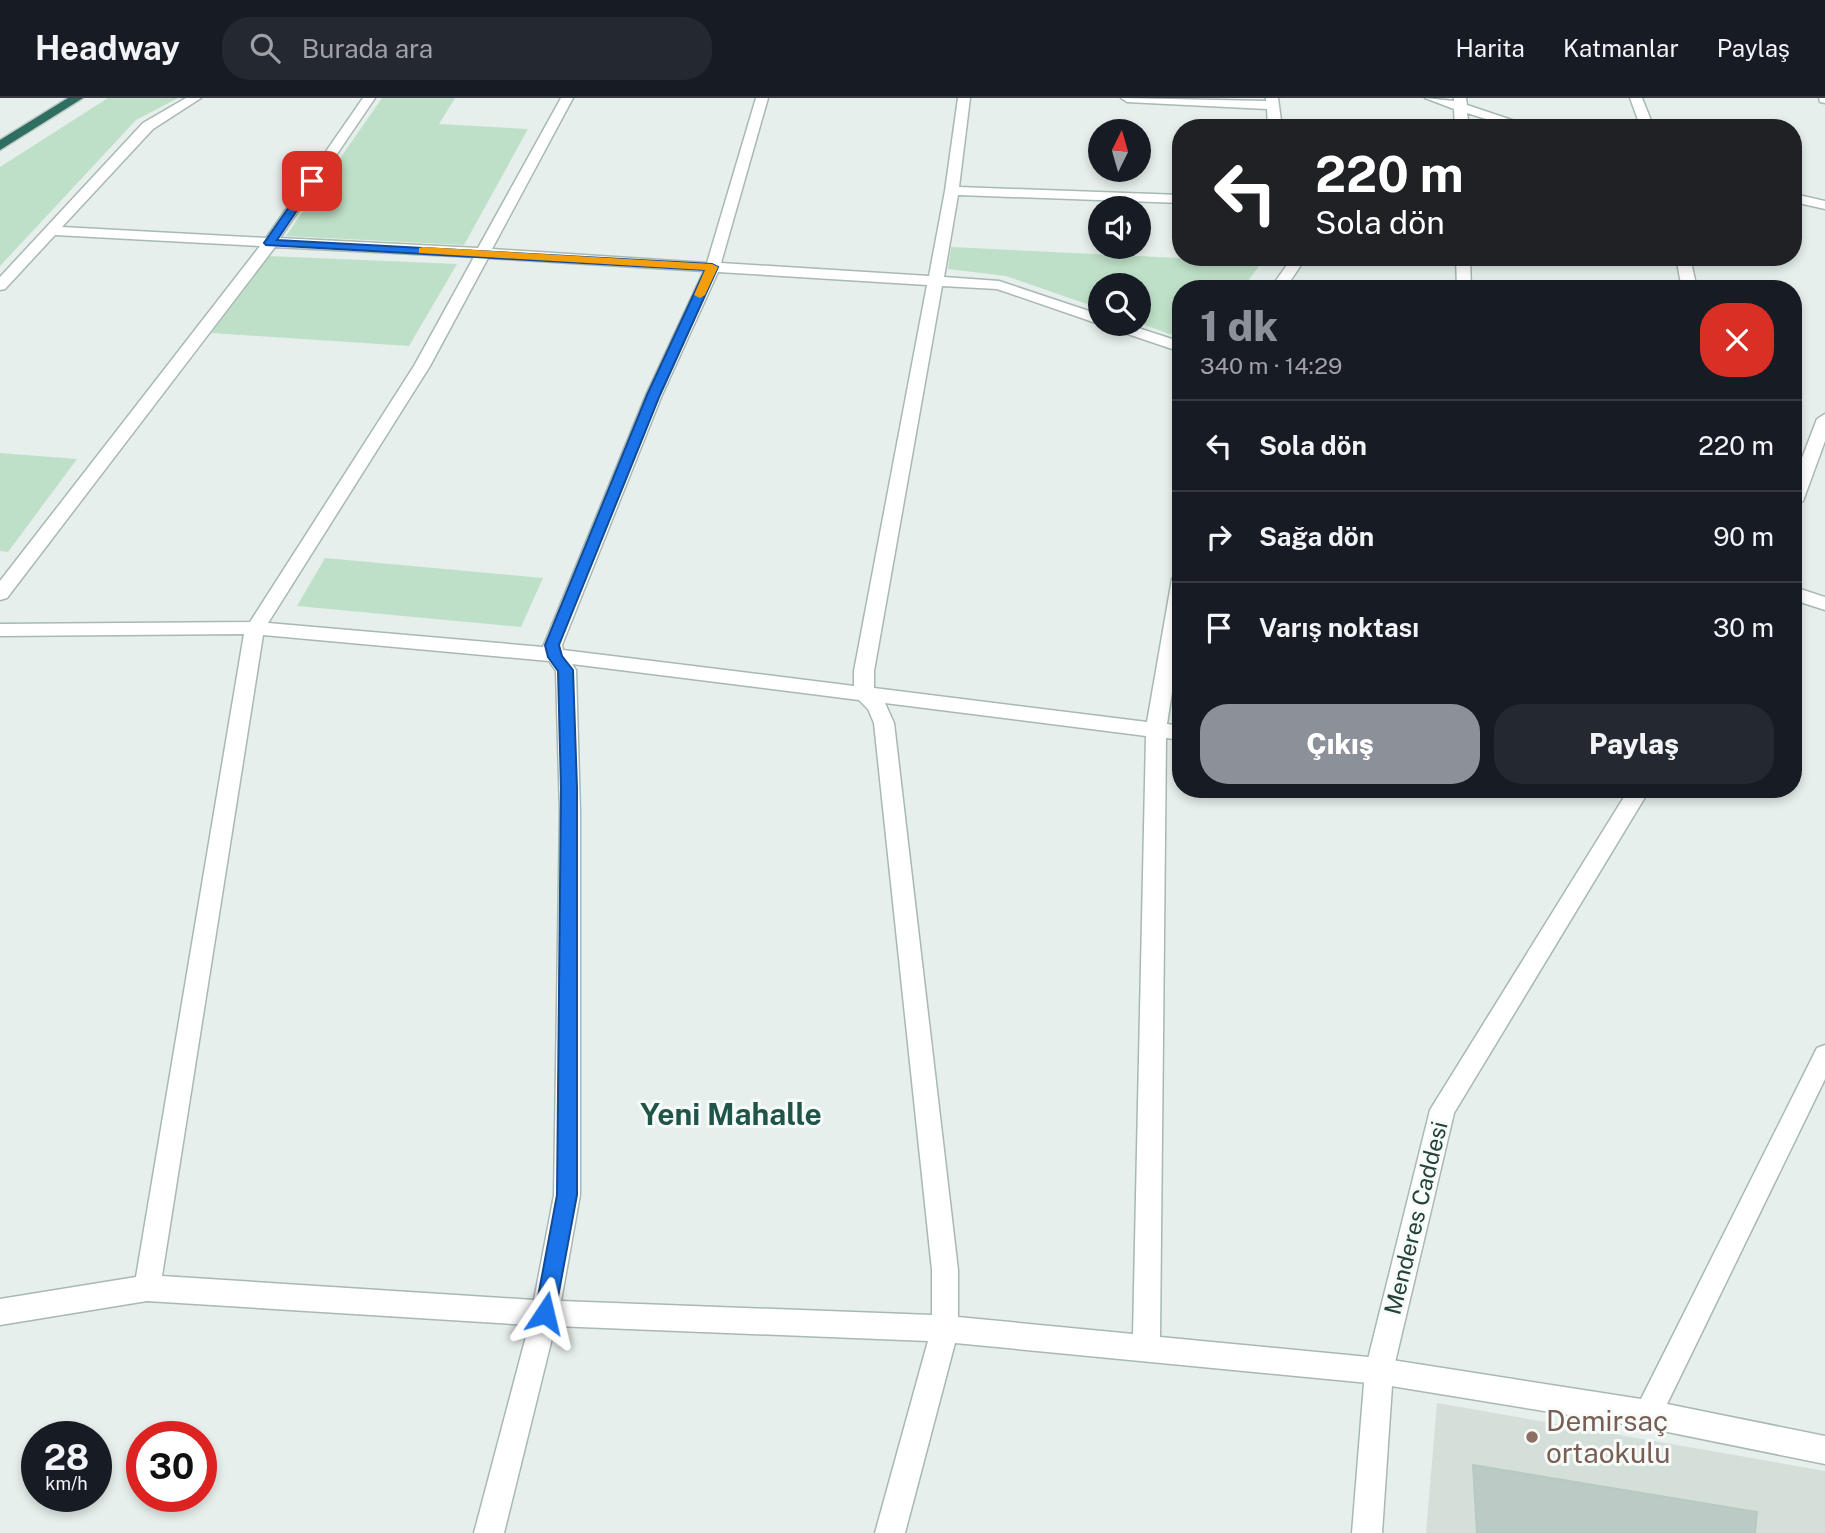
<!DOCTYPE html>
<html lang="tr">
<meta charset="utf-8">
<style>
body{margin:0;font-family:"Public Sans",sans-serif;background:#242831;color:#f1f3f6;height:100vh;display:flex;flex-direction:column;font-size:26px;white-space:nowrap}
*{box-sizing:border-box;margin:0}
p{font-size:23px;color:#9ea1a6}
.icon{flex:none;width:38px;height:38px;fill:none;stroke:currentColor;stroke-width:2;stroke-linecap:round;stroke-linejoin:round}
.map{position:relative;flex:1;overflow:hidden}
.sheet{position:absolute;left:1172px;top:182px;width:630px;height:518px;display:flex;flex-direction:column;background:#171b24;border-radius:28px;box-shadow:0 4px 10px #0003}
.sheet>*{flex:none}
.hud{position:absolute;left:1172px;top:21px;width:630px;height:147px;border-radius:28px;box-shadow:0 4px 10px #0003;background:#202124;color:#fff;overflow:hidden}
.needle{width:46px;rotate:5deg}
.fabs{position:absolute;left:1088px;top:21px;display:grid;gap:14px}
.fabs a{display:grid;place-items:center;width:63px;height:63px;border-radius:50%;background:#171b24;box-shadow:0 4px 10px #0003;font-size:35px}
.speed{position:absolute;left:21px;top:1323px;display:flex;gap:14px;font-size:35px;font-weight:700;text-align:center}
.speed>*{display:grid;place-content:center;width:91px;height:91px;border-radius:50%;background:#171b24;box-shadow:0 4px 10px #0003;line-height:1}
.speed small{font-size:18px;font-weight:400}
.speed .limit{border:10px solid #d22;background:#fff;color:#111}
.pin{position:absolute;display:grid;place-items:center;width:60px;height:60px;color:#fff;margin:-30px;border-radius:14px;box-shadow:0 4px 10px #0006}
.me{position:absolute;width:77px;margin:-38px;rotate:10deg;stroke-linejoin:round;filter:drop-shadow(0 0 5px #0008)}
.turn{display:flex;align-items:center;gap:24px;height:147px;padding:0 28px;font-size:32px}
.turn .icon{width:91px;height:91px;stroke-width:2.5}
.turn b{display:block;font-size:49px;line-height:60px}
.round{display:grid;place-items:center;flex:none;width:74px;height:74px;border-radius:28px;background:#242831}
.summary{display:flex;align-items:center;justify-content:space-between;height:119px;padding:0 28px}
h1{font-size:42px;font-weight:800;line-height:52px;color:#8c9099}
.action{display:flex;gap:14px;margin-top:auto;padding:14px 28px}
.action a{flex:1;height:80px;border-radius:28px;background:#8c9099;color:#fff;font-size:28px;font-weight:800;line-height:80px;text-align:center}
.action a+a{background:#242831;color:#f1f3f6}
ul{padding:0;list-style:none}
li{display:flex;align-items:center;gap:21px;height:91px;padding:0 28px;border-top:2px solid #363941}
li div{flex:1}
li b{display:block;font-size:26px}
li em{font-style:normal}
header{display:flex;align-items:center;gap:42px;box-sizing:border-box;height:98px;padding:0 35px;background:#171b24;border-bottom:2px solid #363941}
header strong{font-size:33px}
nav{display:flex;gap:38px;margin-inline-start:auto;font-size:24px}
.search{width:490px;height:63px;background:#242831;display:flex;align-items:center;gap:18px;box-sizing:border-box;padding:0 24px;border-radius:28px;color:#9ea1a6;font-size:26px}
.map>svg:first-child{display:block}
.built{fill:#d4dfda}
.green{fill:#bfe0c8}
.building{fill:#bbcac4;stroke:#b8c9c2;stroke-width:2}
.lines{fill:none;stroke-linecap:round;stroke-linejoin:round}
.minor-casing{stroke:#a8b8b2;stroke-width:3}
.tertiary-casing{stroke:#a8b8b2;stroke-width:3}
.motorway-casing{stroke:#c2cac8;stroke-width:3}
.minor{fill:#fff;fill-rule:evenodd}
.tertiary{fill:#fff;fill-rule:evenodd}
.motorway{fill:#2f6f62;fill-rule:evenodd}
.route{fill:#1a73e8;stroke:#114b97;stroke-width:2}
.slow{fill:#f59e0b}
.education-dot{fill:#8d6e63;stroke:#f7fbf9;stroke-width:2.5}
.labels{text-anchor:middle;stroke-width:6;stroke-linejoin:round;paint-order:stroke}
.street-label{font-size:23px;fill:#24423a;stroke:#f7fbf9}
.near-education-label{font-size:28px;fill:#785e54;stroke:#f7fbf9;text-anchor:start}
.district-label{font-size:30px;font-weight:bold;fill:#1f5548;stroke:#f7fbf9}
</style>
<header>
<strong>Headway</strong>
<div class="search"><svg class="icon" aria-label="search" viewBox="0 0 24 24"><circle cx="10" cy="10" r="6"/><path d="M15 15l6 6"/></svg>Burada ara</div>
<nav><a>Harita</a><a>Katmanlar</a><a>Paylaş</a></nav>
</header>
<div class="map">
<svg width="1825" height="1435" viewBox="0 0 1825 1435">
<rect width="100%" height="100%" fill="#e6efeb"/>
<polygon class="built" points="1437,1305 1825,1373 1825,1435 1426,1435"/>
<g class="green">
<polygon points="108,0 178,0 136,22 0,168 0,69"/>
<polygon points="382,0 455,0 439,26 528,31 464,147 286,138"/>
<polygon points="951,149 1262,164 1242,191 1181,191 1181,237 1170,236 1139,225 1139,187 1101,187 1101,211 1006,178 948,171"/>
<polygon points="268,158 457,166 409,248 211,235"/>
<polygon points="0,355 77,361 8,454 0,453"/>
<polygon points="325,460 543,480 521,529 297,508"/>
</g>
<polygon class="building" points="1473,1367 1757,1414 1755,1435 1477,1435"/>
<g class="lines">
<defs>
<g id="minor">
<path d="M186,0H201L153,31L62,129L266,140L363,0H375L280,140L478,150L561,0H573L492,151L707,165L756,0H768L721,165L929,178L945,93L958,0H970L959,89L1181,97V105L958,97L944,179L999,183L1101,217V226H1104L1096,225L997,191L942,188L874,573V590L1147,624L1172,481L1175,477L1181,475V537L1167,626L1181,628V642L1166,640L1160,1239L1379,1260L1641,1301L1817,950L1825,947V981L1667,1306L1825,1338V1366L1648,1330L1379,1286L955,1245L905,1435H875L928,1243L555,1228L504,1435H474L529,1227L147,1203L0,1227V1201L136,1179L244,536L0,538V526L250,524L414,268L474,159L275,149L7,500L0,502V483L260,148L55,137L5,191L0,192V179L143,25ZM488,160L704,173L646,297L543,549L268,525L430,268ZM718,174L927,187L854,573V588L563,552L562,547L662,297ZM263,537L549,563L556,573L560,714L554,1097L534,1202L162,1178ZM572,566L859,602L868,611L874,625L932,1172V1217L561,1203L580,1097V714L576,572ZM885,605L1146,638L1133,1236L958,1219V1172L894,625Z"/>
<polygon points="1121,0 1266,3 1266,0 1278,0 1282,30 1268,30 1267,11 1127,4"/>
<polygon points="1425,0 1454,3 1454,0 1466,0 1467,7 1536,30 1515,30 1467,15 1469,30 1455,30 1454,11"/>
<polygon points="1819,0 1825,0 1825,5 1820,4"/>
<polygon points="1794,96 1825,103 1825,111 1794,104"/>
<polygon points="1288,159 1302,159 1303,164 1285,191 1270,191 1289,164"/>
<polygon points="1456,159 1470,159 1471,191 1457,191"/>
<polygon points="1104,226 1126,226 1181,244 1181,254 1107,229"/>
<polygon points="1825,316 1825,343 1803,403 1794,408 1794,381 1817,321"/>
<polygon points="1794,489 1825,499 1825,512 1794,502"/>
</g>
<g id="tertiary">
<polygon points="1630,0 1642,0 1654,30 1641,30"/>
<polygon points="1676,159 1690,159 1697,191 1682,191"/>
<polygon points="1629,691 1650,691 1454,1015 1393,1273 1382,1435 1352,1435 1365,1273 1430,1012"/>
</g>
<polygon id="motorway" points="68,0 83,0 0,52 0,42"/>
</defs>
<use href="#minor" class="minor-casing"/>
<use href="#tertiary" class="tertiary-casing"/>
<use href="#motorway" class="motorway-casing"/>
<use href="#minor" class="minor"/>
<use href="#tertiary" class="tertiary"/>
<use href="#motorway" class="motorway"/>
</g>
<polygon class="route" points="312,79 317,83 277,142 712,166 718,169 660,297 559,547 562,558 573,572 577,690 577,1097 555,1215 552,1222 545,1225 538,1222 535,1215 557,1097 561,690 558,573 548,559 545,547 647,297 705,172 266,147 264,145 309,80"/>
<polygon class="slow" points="423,149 712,166 718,169 705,197 700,200 694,197 705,172 419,155 419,150"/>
<circle class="education-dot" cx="1532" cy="1339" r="7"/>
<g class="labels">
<g class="street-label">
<text transform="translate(1416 1120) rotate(-76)" y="8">Menderes Caddesi</text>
</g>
<g class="near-education-label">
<text x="1546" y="1333">Demirsaç<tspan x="1546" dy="32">ortaokulu</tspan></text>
</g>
<g class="district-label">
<text x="731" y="1027">Yeni Mahalle</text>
</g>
</g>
</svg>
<div class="fabs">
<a><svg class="needle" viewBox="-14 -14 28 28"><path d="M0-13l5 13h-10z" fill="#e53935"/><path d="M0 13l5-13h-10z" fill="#9ea1a6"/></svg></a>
<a><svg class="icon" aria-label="sound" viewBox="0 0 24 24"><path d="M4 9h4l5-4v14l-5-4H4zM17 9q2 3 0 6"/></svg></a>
<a><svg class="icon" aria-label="search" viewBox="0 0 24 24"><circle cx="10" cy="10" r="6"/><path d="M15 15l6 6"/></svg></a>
</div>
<div class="speed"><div>28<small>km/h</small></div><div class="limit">30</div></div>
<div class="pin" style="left:312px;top:83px;background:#d93025"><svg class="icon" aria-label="arrive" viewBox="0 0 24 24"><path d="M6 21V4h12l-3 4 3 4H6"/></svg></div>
<svg class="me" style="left:545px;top:1215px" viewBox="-20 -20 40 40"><path d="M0-17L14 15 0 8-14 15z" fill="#1a73e8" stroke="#fff" stroke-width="4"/></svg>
<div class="hud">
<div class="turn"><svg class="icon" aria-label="left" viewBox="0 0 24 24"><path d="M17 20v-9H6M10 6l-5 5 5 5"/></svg><div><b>220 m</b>Sola dön</div></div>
</div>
<section class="sheet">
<div class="summary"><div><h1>1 dk</h1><p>340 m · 14:29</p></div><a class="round" style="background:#d93025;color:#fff"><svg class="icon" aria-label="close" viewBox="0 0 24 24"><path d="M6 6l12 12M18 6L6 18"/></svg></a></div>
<ul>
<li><svg class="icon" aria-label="left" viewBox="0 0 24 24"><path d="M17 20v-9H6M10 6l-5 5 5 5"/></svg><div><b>Sola dön</b></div><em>220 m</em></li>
<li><svg class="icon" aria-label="right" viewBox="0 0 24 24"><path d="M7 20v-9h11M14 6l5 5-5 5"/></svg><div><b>Sağa dön</b></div><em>90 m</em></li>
<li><svg class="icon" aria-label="arrive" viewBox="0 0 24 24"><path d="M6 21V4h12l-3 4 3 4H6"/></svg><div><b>Varış noktası</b></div><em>30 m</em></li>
</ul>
<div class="action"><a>Çıkış</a><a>Paylaş</a></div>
</section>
</div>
